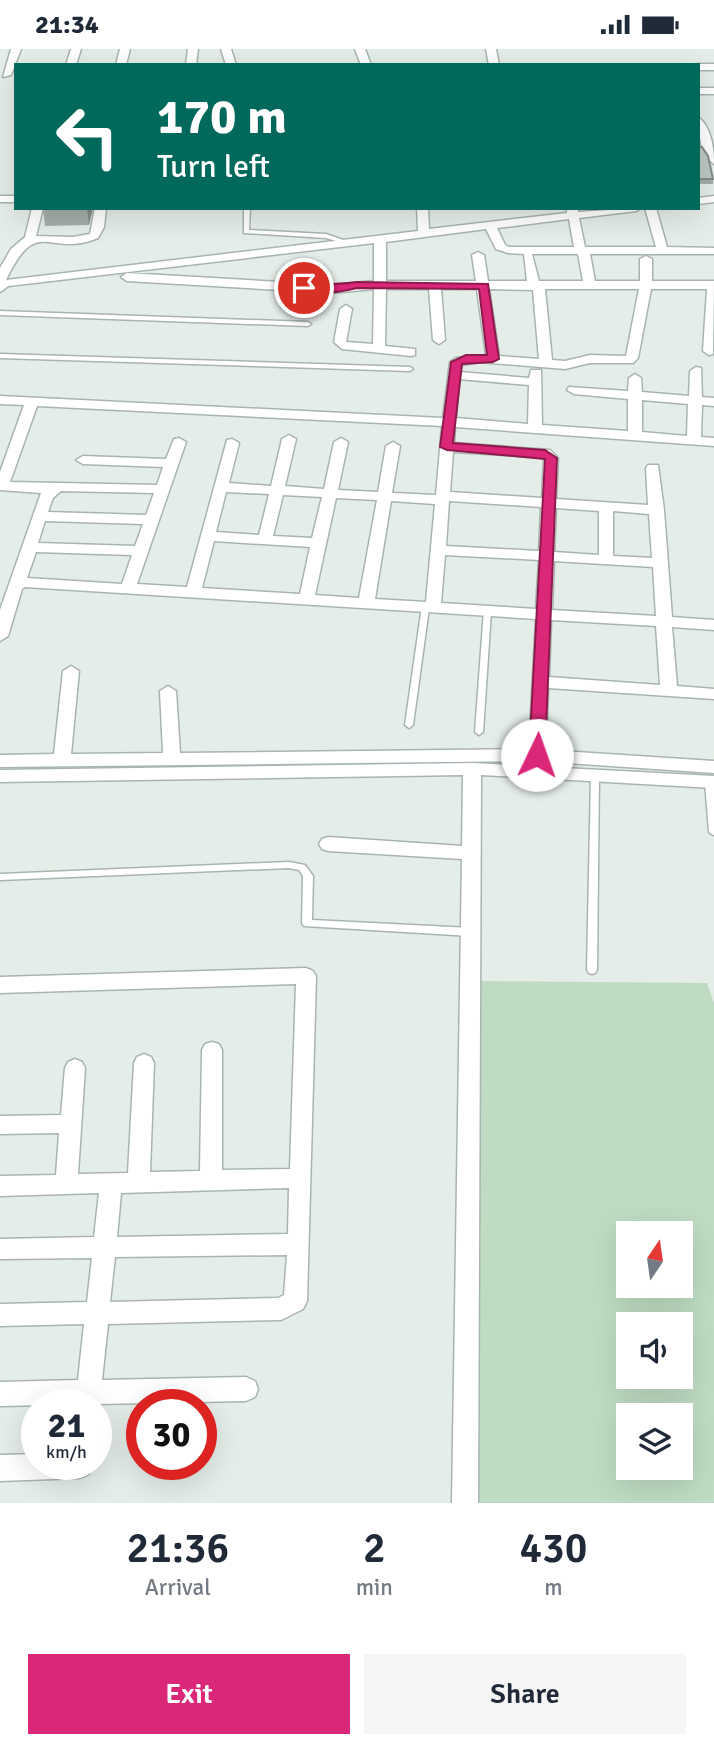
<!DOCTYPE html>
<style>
body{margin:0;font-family:Signika,sans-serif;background:#f6f6f7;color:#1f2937;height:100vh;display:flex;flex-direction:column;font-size:26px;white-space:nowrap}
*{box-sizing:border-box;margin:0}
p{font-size:23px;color:#747a83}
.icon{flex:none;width:38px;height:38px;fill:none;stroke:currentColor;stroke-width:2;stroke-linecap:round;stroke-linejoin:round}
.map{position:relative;height:1454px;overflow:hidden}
.details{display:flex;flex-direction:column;background:#fff;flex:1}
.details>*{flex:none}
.top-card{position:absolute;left:14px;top:14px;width:686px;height:147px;border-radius:0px;box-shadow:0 7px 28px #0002;background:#00695c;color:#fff;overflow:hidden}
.needle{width:46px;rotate:13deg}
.fabs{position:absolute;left:616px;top:1172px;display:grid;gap:14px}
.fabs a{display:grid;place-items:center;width:77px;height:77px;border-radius:0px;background:#fff;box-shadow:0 7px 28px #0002;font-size:35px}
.speed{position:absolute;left:21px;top:1340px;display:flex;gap:14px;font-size:35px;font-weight:700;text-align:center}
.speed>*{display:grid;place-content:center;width:91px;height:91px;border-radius:50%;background:#fff;box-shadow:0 7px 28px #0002;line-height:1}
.speed small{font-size:18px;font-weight:400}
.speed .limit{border:10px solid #d22;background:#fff;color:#111}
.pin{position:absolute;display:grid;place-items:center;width:60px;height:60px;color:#fff;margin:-30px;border:4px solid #fff;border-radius:50%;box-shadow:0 2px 7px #0007}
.me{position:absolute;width:77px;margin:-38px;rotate:3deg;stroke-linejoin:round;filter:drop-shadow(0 0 5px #0008)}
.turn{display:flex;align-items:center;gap:24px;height:147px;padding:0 28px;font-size:32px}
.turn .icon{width:91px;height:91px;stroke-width:2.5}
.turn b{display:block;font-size:49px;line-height:60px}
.eta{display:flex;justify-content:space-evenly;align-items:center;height:119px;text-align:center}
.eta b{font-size:42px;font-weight:600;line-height:49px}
.button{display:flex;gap:14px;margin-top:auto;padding:14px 28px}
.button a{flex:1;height:80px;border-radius:0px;background:#db2777;color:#fff;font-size:28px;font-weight:600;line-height:80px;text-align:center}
.button a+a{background:#f6f6f7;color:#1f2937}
.status{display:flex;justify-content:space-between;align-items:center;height:49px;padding:0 35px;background:#fff;direction:ltr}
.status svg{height:19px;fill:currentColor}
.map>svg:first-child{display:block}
.green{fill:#bfdcc2;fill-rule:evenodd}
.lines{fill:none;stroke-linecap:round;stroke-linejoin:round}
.service-casing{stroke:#a8b5ae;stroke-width:3}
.minor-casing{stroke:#a8b5ae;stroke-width:3}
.tertiary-casing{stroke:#a8b5ae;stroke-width:3}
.service{fill:#fff;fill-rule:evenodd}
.minor{fill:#fff;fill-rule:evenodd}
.tertiary{fill:#fff;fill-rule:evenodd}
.wall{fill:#a3aea8}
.shaded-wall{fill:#848d88}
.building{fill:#bdcac3;stroke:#848d88;stroke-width:2}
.route{fill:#db2777;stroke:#8e194d;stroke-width:2}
</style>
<div class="status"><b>21:34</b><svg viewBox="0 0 49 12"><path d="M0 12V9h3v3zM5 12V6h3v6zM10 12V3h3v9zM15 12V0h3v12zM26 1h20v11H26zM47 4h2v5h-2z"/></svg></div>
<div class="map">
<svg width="714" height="1454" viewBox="0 0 714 1454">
<rect width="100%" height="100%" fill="#e5ede8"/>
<path class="green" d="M476,932L707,934L714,954V1454H477ZM628,1185H681V1237H628ZM628,1276H681V1328H628ZM628,1367H681V1419H628Z"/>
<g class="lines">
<defs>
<g id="service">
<polygon points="244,159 250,159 249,181 326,185 349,193 346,195 326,189 244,184"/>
<polygon points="0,262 308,273 311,275 308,277 0,266"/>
<polygon points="0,305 410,318 413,320 410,322 0,309"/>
<polygon points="422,557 428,557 429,559 413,676 409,679 405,676"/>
<polygon points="484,561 490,561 491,563 483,683 479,686 475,683"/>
<polygon points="595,723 599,726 597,921 595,924 592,925 589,924 587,921 591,726"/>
<polygon points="709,730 713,733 714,739 714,786 711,785 709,783 705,733"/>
<polygon points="289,813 305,816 313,827 312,871 471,879 474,880 476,883 474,886 471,887 304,877 302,874 303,827 299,821 289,819 0,831 0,825"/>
</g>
<g id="minor">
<polygon points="11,0 21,0 11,26 3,28"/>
<polygon points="71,0 81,0 76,16 66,16"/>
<polygon points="120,0 130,0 126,16 116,16"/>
<polygon points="188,0 198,0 196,16 186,16"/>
<polygon points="221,0 231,0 236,16 226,16"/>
<polygon points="355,0 365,0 371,16 361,16"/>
<polygon points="486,0 496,0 499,16 489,16"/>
<polygon points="698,15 714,15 714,21 698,21 698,16 696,16"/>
<rect x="698" y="39" width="16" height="6"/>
<path d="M698,68C711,77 714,100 714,115C701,107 698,83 698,68Z"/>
<rect x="0" y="147" width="16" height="6"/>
<polygon points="714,147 714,153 698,155 698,149"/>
<path d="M32,159H43L36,187L73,188L90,185L95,159H106L104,178L98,189C48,210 38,164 6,231L418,182L417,159H428L429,180L567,164V159H578V163L641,159L636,162L579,169L585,198H656L645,159H656L667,198L714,199V205H590L595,232H640V210L646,207L652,210V232H714L713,305L709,306L703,302L707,240H651L638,309L633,314H590L565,320L479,313L462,316L460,323L529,329L531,321H541L542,376L628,382V350L574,345L567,341L569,338L628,342L629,329L635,325L641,329L642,343L689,347L690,322L696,318L701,319L702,348L714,349V357L702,356L701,388L714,389V397L455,378L454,394L550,401L558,409L556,450L648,456L646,419L648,416H658L664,461L672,568L714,571V581L672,578L677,637L714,640V650L548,639L546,701L714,712V724L537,712L0,718V706L54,705L63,622L71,617L79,622L71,705L163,704L160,642L168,637L176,642L180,704L529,700L536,570L25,538L22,540L8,587L0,592V561L41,444L0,441V423L24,356L0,355V347L443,369L450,313L456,309L486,306L477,240H441L445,291L439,295L433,291L429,240H386L385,297L415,300V306L411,307L342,300L334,293L340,260L346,256L352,260L346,293L373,295L374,240L332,244L127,232L121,228L127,224L332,236L374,232V194L0,238V219L11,200L25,188ZM569,170L574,198H509L505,196L497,179ZM486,180L496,200L508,204L524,205L527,232H488L484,206L478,203L472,206L476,232H386V193ZM532,205H578L583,232H539ZM489,240L533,241L539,310L499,307ZM545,240H639L626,307L590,306L565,312L552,311ZM459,330L529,336L528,375L456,369ZM642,351L688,355L687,387L642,383ZM37,357L442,377L436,446L392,444L400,397L393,393L386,397L378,443L338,441L348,393L341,389L334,393L324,440L285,437L296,390L289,386L282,390L271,437L229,434L239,394L232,390L227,391L187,538L137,535L186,393L179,389L174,390L166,410L83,407L76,411L83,415L163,418L157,436L10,433ZM453,403L541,408L544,410L542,449L450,443ZM61,442L154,444L146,466L48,463L53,449ZM226,443L269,445L259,486L216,483ZM283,446L322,448L312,489L273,487ZM336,449L377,451L359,549L315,546ZM391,452L435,455L426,553L375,550ZM449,452L541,458L539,502L446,497ZM556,459L599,462V506L554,503ZM613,462L649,465L652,509L613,507ZM45,472L143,475L135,497L38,494ZM214,492L310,498L300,545L202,539ZM36,503L132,506L122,535L27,529ZM445,506L539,511L536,560L441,554ZM554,512L653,518L656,567L552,561ZM551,571L656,577L660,636L549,628Z"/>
<polygon points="472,714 714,727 714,739 481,726 478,1454 452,1454 462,810 328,802 322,800 319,795 322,790 328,788 462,797 463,726 0,733 0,721"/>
<path d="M306,919L313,922L316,927L307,1252L303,1260L281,1271L108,1275L102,1331L246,1328L255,1332L258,1340L255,1348L246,1352L0,1357V1333L78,1331L84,1275L0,1277V1255L87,1253L92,1209L0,1210V1190L94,1188L99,1144L0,1147V1127L56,1126L59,1084L0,1085V1067L61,1066L65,1019L68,1013L75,1010L82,1013L85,1019L78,1125L128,1124L134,1014L137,1008L144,1005L151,1008L154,1014L150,1123L200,1122L202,1001L205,995L212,993L219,995L222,1001V1121L290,1120L296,935L0,944V928ZM289,1139L288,1185L117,1188L121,1144ZM287,1206L284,1246L278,1249L110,1253L115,1208Z"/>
<polygon points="37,1405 37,1416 93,1416 89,1425 80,1429 0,1432 0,1406"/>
</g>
<polygon id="tertiary" points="0,227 11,235 0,243"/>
</defs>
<use href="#service" class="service-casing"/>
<use href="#minor" class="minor-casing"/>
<use href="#tertiary" class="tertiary-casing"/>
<use href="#service" class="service"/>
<use href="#minor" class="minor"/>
<use href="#tertiary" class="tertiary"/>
</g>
<g class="wall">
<polygon points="698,98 713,130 713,135 698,135"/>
<polygon points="43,159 93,159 89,176 45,177"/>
</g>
<polygon class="shaded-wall" points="87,159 93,159 89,176"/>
<polygon class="building" points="698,98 702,98 708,107 713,130 698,130"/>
<path class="route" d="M357,233L488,235L499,310L493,313L462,315L453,394L545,401L557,409L545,706L542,710L537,712L529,706L545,410L447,401L440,398L451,313L466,306H487L479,240L357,239C341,243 314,248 299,239C306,234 343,236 357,233Z"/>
</svg>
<div class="fabs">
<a><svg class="needle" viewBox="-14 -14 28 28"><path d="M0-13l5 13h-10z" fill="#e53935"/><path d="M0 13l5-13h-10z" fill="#747a83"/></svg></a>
<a><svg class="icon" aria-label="sound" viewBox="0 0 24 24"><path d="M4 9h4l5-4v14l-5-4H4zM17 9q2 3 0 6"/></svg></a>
<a><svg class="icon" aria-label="layers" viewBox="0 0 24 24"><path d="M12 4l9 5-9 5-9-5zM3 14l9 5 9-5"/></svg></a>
</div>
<div class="speed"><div>21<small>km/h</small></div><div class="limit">30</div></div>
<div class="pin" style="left:304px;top:239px;background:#d93025"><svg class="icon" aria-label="arrive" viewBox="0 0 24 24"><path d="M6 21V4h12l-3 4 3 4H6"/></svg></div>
<svg class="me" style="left:537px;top:706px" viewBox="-20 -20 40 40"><circle r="19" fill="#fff"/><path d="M0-13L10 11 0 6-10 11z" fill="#db2777"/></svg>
<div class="top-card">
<div class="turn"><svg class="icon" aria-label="left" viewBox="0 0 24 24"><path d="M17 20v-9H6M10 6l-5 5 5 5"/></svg><div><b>170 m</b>Turn left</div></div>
</div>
</div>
<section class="details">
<div class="eta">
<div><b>21:36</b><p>Arrival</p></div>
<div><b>2</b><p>min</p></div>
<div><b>430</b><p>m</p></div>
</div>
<div class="button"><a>Exit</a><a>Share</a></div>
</section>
